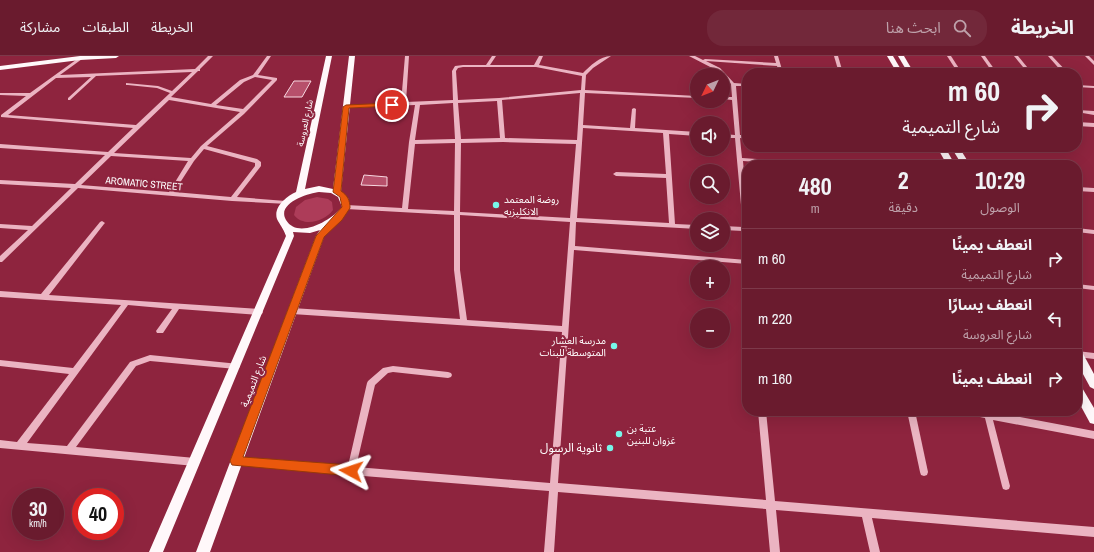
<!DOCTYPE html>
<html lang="ar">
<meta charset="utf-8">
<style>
body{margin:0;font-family:"Archivo Narrow","Noto Sans Arabic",sans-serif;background:#72283a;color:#f1f3f6;direction:rtl;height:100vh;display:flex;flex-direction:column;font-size:15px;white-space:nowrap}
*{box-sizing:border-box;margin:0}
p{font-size:13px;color:#bea1aa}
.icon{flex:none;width:22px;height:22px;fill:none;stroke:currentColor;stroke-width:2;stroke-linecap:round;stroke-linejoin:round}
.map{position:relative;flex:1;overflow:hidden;direction:ltr}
.panel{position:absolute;left:742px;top:104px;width:340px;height:256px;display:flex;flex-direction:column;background:#6a1b2e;border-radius:16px;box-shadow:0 4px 16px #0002,0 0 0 1px #7d394a;direction:rtl}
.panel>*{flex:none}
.hud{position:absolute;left:742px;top:12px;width:340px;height:84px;border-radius:16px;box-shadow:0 4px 16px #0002,0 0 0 1px #7d394a;direction:rtl;background:#6a1b2e;color:#f1f3f6;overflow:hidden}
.needle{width:26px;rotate:227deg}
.buttons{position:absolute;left:690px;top:12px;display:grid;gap:8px}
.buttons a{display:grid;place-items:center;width:40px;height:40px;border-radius:50%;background:#6a1b2e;box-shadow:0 4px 16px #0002,0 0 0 1px #7d394a;font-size:20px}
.speed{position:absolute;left:12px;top:432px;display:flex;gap:8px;font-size:20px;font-weight:700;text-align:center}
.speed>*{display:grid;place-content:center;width:52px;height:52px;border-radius:50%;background:#6a1b2e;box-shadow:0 4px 16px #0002,0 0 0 1px #7d394a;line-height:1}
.speed small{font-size:10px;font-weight:400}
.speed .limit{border:6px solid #d22;background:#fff;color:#111}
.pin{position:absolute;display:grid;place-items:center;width:34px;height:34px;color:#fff;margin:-17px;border:2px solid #fff;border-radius:50%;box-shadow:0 1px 4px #0007}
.me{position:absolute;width:44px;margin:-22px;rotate:275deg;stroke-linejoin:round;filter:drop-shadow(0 0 3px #0008)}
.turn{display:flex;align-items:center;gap:14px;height:84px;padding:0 16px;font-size:18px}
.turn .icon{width:52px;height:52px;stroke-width:2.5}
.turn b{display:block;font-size:28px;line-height:34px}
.eta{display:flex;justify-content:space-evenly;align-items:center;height:68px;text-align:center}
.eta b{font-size:24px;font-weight:700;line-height:28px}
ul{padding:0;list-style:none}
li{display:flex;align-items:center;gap:12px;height:60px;padding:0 16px;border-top:1px solid #7d394a}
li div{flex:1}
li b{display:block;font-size:15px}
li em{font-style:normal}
header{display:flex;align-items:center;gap:24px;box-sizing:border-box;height:56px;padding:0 20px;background:#6a1b2e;border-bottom:1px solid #7d394a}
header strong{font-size:19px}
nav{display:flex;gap:22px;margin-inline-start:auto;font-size:14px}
.search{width:280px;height:36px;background:#72283a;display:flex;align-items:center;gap:10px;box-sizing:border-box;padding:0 14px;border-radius:16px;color:#bea1aa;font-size:15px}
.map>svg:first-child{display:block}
.green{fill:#ad3c59}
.building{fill:#b7506b;stroke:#f8d8e1}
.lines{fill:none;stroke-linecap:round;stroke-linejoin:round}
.minor{fill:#ebb4c2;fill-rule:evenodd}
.major{fill:#fff8fa;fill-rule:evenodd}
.route{fill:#ea580c;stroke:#983908}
.poi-dot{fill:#77f6e9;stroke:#8e243e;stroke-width:1.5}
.labels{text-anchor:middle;stroke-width:4;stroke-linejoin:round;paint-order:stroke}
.far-street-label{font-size:9px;fill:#fff;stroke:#8e243e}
.street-label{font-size:10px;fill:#fff;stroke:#8e243e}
.poi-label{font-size:10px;fill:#fff;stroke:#8e243e;text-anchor:start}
.near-poi-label{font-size:12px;fill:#fff;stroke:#8e243e;text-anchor:end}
</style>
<header>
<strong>الخريطة</strong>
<div class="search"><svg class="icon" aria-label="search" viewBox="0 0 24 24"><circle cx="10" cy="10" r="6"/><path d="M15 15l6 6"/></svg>ابحث هنا</div>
<nav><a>الخريطة</a><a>الطبقات</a><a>مشاركة</a></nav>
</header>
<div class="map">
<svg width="1094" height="496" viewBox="0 0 1094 496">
<rect width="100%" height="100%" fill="#8e243e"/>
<path class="green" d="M317,141L328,143L332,146L333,154C325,165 304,172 294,159L296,151L305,144Z"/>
<g class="building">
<polygon points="294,25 311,25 302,41 284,41"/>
<polygon points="364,119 387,121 387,130 361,129"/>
</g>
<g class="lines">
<g class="minor">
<path d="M208,0H213L200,13V15H198L171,41L211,48L240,24L253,19L267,0H271L258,19L277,22V24L244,58L207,90L257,103L261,106V110L237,141L286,145L289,147L288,148L232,145L78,132L2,206H0V200L28,174L0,172V168L32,170L71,132L0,128V124L75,128L105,99L0,92V88L108,96L133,72L1,61V59L26,40L0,39V37H30L80,1H82V3L60,19L195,13ZM192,16L172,35L158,30L126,27V29H128L157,32L170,37L136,69L8,59L56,22L91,21L68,42V44H70L96,20ZM255,21L272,24L243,53L216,49L244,26ZM169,44L240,56L201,90L191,102L114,97ZM204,93L255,107V110L231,141L174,136L194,105ZM111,100L188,105L169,136L81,129Z"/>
<path d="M405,0H409L406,46L453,44L452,15L455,10L463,9H486L492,0H496L490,9H534L539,0H543L539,9L583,17C590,10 600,0 611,0L593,12L586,19L585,34L697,40V42L585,37L583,69L630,72L632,53L634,52L636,53L635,72L697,76V80L669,78L675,168L697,169V173L576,166L575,190L747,204V208L574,194L558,427L766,444L758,355H766L775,445L1094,471V481L872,462L880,496H870L862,461L776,454L780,496H770L766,453L558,436L554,496H544L549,435L351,419L233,408L232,405L233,402L236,401L348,410L367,327L368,325L383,312L393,310L448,316L451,317L452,319L451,321L448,322L393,316L388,317L375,329L356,411L550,427L562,276L292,258L289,257L288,255L289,253L292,252L460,263L454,214V159L346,153L343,151L346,149L402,152L409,86L415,49L346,52L344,51L346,50L401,47ZM463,11H536L582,20L581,34L499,42L458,44L456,15L458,12ZM580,37L577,84L505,82L502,44ZM497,45L500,82L461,83L458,47ZM453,47L455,83L415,84L420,49ZM583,72L663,77L666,118L616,116L613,118L616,120L666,122L669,167L577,162ZM503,86L576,88L570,162L460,156L461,87ZM455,87L454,155L408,153L415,88ZM460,159L570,166L562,270L467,264L460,214Z"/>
<polygon points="689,0 695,0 703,4 705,3 776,7 774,0 778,0 783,17 779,17 777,10 706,5 720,12 734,27 747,28 747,30 736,30 740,79 747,79 747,83 740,82 742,102 818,107 821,109 796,109 743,105 747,151 747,187 744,185 743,175 723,174 723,170 743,171 735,82 723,82 723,78 735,79 732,44 723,43 723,41 732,41 731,28 723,21 723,19 721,19 716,14"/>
<polygon points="834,0 838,0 843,17 839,17"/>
<polygon points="947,0 951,0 962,17 958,17"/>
<polygon points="981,0 985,0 997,17 993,17"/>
<polygon points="1014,0 1018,0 1032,17 1028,17"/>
<polygon points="1048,0 1052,0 1068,17 1063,17"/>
<polygon points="1085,0 1089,0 1094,5 1094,9"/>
<polygon points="1077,29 1094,30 1094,32 1077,31"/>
<polygon points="1077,54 1094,55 1094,59 1077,56"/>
<polygon points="1077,66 1094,67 1094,71 1077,70"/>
<polygon points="884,91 910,91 944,93 947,95 944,97 887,93"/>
<polygon points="1077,131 1094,132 1094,136 1077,135"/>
<polygon points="102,165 105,167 104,168 49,239 259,253 262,254 263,256 262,258 259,259 179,253 163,277 157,277 156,275 172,253 128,249 27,387 67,390 130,306 150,299 239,308 240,310 239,312 236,313 150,305 136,310 76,391 195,402 198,403 199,406 198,409 195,410 0,392 0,384 17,386 69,318 0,310 0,304 73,312 121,249 0,241 0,235 41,238 100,166"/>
<polygon points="1077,172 1094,174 1094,178 1077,176"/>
<polygon points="1077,228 1094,230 1094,234 1077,232"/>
<polygon points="1077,295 1094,297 1094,303 1077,301"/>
<polygon points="907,355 915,355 928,416 927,419 924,420 921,419 920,416"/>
<polygon points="961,355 988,355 1094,375 1094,383 993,364 1010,430 1009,433 1006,434 1003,433 1002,430 985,362 965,358 962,357"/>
</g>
<g class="major">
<polygon points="80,0 119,0 116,2 80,4 0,14 0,10"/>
<path d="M326,0H332L305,133L319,130L333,133L349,0H355L341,136L348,142L350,151L324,181L210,496H196L316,180L320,174L310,177L293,176L294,180L163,496H149L286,180C283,172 280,169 277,163C273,151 287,140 296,136ZM319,136L331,137L338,141L342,151C332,164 298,184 286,164C276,147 309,137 319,136Z"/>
<polygon points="887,0 893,0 903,17 897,17"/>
<polygon points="898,0 904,0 914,17 908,17"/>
<polygon points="937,91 945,91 955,109 947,109"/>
<polygon points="951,91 959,91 970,109 962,109"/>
<polygon points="1077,293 1081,294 1094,318 1094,333 1090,331 1077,307"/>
<polygon points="1077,328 1081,330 1094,352 1094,368 1090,367 1077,343"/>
</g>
</g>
<path class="route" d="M392,47L395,49L394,50L349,52L341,135C347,139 350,144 350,152L342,164L324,181L243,401L351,409L355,411L356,415L355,418L351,420L232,409L230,405L316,180L342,151L340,141L333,136L343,51L346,49Z"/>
<g class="poi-dot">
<circle cx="496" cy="149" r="4"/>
<circle cx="614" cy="290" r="4"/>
<circle cx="619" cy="378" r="4"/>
<circle cx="610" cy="392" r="4"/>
</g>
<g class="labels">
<g class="far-street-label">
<text transform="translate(305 67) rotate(-78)" y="3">شارع العروسة</text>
</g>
<g class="street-label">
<text transform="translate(144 127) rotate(5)" y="4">AROMATIC STREET</text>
<text transform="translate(253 325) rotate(-69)" y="4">شارع التميمية</text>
</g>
<g class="poi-label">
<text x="504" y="147">روضة المعتمد<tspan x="504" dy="12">الانكليزيه</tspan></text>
<text x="606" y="288" text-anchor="end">مدرسة العشار<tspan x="606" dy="12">المتوسطة للبنات</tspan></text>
<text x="627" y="376">عتبة بن<tspan x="627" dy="12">غزوان للبنين</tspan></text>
</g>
<g class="near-poi-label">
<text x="602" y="396">ثانوية الرسول</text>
</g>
</g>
</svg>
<div class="buttons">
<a><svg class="needle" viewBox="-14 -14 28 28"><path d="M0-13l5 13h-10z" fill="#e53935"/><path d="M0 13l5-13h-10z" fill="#bea1aa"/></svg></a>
<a><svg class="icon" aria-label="sound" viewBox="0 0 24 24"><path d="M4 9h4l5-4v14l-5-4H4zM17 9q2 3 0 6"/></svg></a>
<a><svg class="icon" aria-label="search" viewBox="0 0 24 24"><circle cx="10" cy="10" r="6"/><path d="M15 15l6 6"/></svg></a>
<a><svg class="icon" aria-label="layers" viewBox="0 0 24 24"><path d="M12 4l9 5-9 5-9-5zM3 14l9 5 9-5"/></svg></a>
<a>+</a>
<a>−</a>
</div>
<div class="speed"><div>30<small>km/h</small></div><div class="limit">40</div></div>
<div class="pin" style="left:392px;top:49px;background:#d93025"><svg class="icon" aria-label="arrive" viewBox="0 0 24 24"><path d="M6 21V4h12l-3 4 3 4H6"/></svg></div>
<svg class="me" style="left:351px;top:415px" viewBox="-20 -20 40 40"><path d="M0-17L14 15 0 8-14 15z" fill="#ea580c" stroke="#fff" stroke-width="4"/></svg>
<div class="hud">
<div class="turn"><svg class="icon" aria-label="right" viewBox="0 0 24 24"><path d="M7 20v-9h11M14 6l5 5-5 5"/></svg><div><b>60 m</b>شارع التميمية</div></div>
</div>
<section class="panel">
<div class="eta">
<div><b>10:29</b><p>الوصول</p></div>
<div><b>2</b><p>دقيقة</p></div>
<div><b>480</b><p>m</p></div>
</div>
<ul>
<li><svg class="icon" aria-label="right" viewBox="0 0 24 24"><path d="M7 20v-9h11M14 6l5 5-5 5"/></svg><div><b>انعطف يمينًا</b><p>شارع التميمية</p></div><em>60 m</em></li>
<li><svg class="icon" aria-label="left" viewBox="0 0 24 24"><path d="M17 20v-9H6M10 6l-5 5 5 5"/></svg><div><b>انعطف يسارًا</b><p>شارع العروسة</p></div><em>220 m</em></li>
<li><svg class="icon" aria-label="right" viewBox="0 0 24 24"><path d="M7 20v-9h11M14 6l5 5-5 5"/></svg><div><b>انعطف يمينًا</b></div><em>160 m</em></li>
</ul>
</section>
</div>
